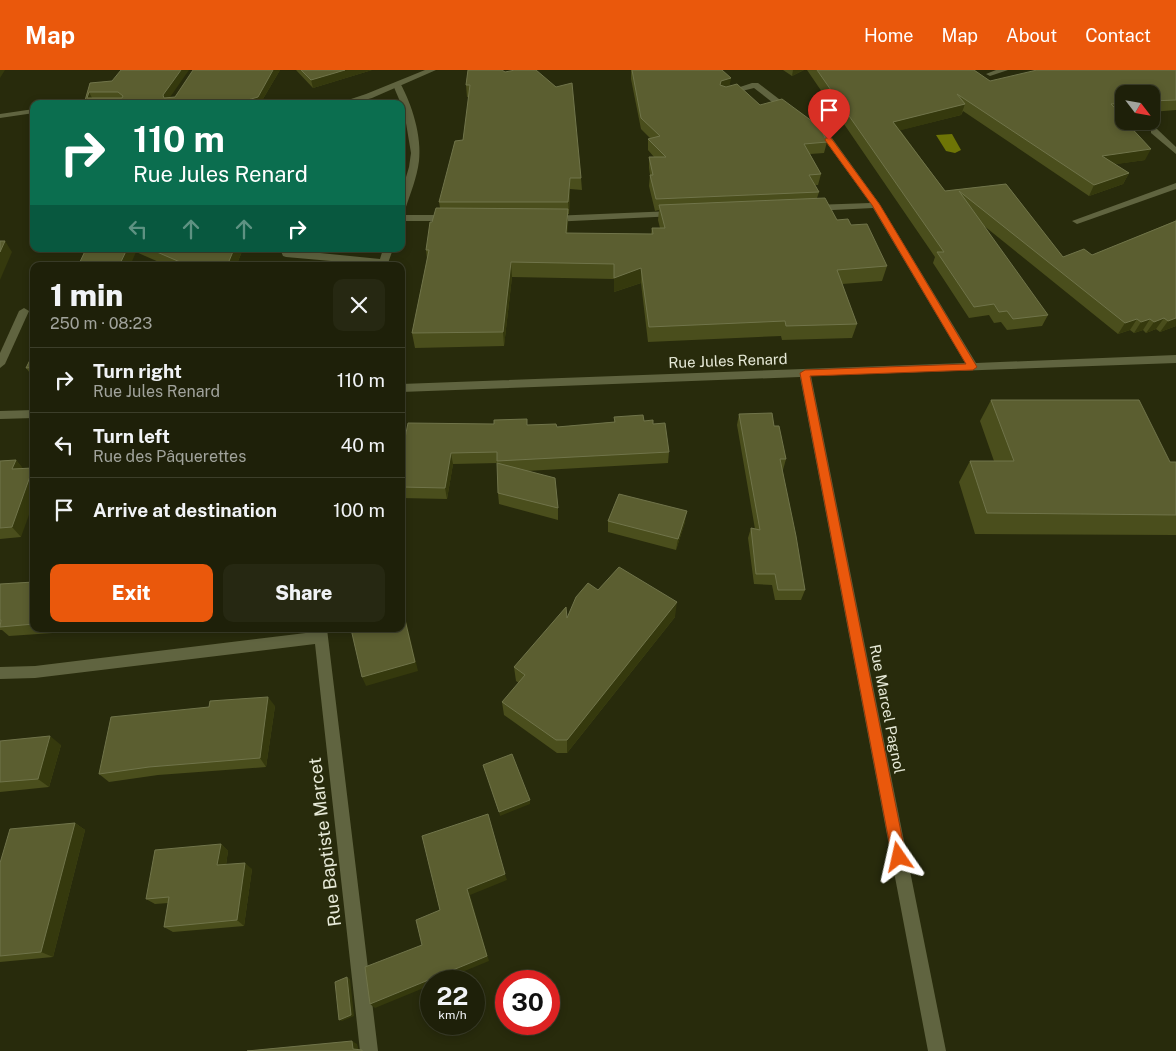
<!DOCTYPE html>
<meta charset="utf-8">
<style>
body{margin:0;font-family:"Public Sans",sans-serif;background:#262812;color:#f1f3f6;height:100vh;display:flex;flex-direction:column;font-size:19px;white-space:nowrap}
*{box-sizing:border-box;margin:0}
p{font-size:16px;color:#a1a39c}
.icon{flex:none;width:28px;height:28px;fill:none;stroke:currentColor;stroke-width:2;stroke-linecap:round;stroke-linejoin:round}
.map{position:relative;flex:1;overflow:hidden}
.panel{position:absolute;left:30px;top:192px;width:375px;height:370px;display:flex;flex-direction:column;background:#1e2009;border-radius:10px;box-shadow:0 2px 8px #0003,0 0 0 1px #3c3e2a}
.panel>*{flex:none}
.hud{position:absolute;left:30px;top:30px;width:375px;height:152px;border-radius:10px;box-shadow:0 2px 8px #0003,0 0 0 1px #3c3e2a;background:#0b6e4f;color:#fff;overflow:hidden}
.needle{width:32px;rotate:121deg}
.buttons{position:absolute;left:1115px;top:15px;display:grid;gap:10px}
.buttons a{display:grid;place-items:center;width:45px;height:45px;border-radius:10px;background:#1e2009;box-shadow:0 2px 8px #0003,0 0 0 1px #3c3e2a;font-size:25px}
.speed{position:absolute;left:420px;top:900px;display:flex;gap:10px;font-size:25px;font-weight:700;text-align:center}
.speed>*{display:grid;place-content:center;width:65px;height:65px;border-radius:50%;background:#1e2009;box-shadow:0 2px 8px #0003,0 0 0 1px #3c3e2a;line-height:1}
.speed small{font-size:12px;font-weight:400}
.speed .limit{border:8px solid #d22;background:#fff;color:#111}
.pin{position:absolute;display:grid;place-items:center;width:42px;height:42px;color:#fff;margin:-51px -21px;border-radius:50% 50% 50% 0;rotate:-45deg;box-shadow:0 0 5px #0007}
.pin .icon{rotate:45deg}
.me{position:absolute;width:55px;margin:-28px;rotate:349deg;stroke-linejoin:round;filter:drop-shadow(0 0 4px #0008)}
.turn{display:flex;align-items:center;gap:18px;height:105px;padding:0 20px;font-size:22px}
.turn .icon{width:65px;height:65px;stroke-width:2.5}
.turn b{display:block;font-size:35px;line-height:42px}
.lanes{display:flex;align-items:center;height:48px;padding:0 20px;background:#0003;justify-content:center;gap:25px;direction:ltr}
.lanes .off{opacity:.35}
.round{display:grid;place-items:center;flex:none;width:52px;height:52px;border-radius:10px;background:#262812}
.headline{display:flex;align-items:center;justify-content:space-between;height:85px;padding:0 20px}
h1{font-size:30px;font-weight:800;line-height:38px}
.button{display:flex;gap:10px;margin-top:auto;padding:10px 20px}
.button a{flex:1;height:58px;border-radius:10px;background:#ea580c;color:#fff;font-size:20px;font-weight:800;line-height:58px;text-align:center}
.button a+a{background:#262812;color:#f1f3f6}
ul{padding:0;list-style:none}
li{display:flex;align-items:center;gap:15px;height:65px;padding:0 20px;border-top:1px solid #3c3e2a}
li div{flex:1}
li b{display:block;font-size:19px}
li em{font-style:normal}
header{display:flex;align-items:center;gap:30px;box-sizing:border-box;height:70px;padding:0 25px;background:#ea580c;color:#fff}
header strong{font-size:24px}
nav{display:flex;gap:28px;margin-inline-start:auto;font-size:18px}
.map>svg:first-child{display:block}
.water{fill:#6e7506}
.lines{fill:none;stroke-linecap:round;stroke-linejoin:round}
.minor{fill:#606440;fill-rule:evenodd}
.tertiary{fill:#606440;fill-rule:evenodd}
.wall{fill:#4a4e1c}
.shaded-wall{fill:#35390d}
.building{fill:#5b5e30;stroke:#70744a;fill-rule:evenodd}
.route{fill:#ea580c;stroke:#983908}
.labels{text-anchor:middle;stroke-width:4;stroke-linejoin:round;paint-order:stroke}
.street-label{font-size:15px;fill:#e6e9d7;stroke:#282b0c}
.near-street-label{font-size:18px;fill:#e6e9d7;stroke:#282b0c}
</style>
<header>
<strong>Map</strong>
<nav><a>Home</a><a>Map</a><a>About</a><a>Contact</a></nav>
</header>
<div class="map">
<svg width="1176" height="981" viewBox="0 0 1176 981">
<rect width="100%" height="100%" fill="#282b0c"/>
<polygon class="water" points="952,64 961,80 955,83 946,81 936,65"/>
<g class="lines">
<g class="minor">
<polygon points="996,0 1008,0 990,6 986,4"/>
<path d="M394,13H400C412,34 422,67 419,91C417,108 410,124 405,140L401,143V124L409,97L411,83L404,41L393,15Z"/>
<polygon points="752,13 758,13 792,39 792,43 786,43 754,18 726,25 722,23"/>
<polygon points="808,55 814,55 832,68 879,133 976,293 1176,285 1176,293 811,306 946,981 928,981 800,307 401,322 401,314 965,293 873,138 813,141 809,138 813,135 870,133 826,72 808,59"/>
<polygon points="1151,59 1157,59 1176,77 1176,84 1151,63"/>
<polygon points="1176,113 1176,119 1080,153 1077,154 1072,151"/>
<polygon points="673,141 676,142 676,146 551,152 546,149 551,146"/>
<polygon points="401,145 448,145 453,148 448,151 401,151"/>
<polygon points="280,179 380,189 383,179 393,179 387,196 286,187 283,186"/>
<polygon points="24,238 29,241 5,294 0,298 0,283 19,241"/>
<polygon points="34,340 34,348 0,349 0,341"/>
<polygon points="314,559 327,559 378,981 360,981 315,574 35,608 0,609 0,597 35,596 314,562"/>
</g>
<g class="tertiary">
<polygon points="425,0 436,0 372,28 350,34 336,34 366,24"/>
<polygon points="34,39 34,43 0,48 0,44"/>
</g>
</g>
<g class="wall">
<polygon points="280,0 260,34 84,34 90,13 112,11 170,27 175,27"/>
<polygon points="296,0 372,0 313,18"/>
<polygon points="468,0 581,108 582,120 570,119 569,144 568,144 567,163 651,164 652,158 660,158 658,150 659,140 655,141 649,116 650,105 649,98 649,87 654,87 648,80 648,69 651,69 641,59 631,9 631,0 723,0 722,0 730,16 760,35 827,72 824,83 810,84 821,104 818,115 815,115 819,122 817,128 837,150 851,155 887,196 882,211 842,214 857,254 852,268 782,270 781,266 648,272 641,213 614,222 614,209 512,207 504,276 415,278 412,263 427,189 426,180 432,152 440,138 439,132 463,70 469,27 467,27 466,15"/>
<polygon points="783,0 804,0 792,6"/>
<polygon points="807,0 974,0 990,11 1176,0 1176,40 1151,42 1151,24 1124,24 1124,43 1118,44 1145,90 1115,94 1129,103 1123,114 1089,126 963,41 961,45 900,60 945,121 1006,114 1063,187 1092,185 1175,151 1176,149 1176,256 1160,262 1156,259 1146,263 1143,260 1134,263 1130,260 1118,264 983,155 1048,245 1042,256 1007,260 1001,252 994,253 989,245 969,248 933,193 935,187"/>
<polygon points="86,179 243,179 236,196 168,196 136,182"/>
<polygon points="34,282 34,308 26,298"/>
<polygon points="991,330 1170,392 1176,392 1176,465 975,464 959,412 970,391 994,391 980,351"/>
<polygon points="739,344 774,356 786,389 783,400 782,400 805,520 801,530 775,530 772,515 754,514 748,468 751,458 755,459 737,355"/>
<polygon points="614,347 644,351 653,354 669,382 668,393 526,401 558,438 558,450 499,434 498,423 498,393 453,394 447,429 401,428 401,388 528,355 557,357 614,352"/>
<polygon points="16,390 23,399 21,467 0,469 0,391"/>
<polygon points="608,451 685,452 676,480 608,462"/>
<polygon points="34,512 34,559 111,559 9,566 2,560 0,560 0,514"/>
<polygon points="598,520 675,547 567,683 557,683 504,645 502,632 519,613 516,611 514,597"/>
<polygon points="275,636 266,697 158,705 109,712 99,704"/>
<polygon points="0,671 61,675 49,717 0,722"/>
<polygon points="75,753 85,760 53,887 0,892 0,793"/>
<polygon points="221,774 228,781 226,795 252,799 244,856 173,862 164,857 168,833 155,834 146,829"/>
</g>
<g class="shaded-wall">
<polygon points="0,0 5,0 0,8"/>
<polygon points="181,0 189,0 166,33 163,25"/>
<polygon points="273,0 280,0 260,34 234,34"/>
<polygon points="345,0 372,0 313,18 311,10"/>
<polygon points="793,0 804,0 792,6"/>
<polygon points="731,8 729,19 719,22 721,11"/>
<polygon points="89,22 93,30 87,28"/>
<polygon points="965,34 961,45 890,63 893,52"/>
<polygon points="1151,79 1145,90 1097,97 1102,86"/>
<polygon points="1129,103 1123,114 1089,126 1094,115"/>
<polygon points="570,108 570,119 569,144 568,132"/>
<polygon points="568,139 568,154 567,177 566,163"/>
<polygon points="5,171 12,182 0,210 0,182"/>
<polygon points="127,179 135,179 136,182 130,196 119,196"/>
<polygon points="234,179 243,179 236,196 227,196"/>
<polygon points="511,192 512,207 504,276 503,262"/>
<polygon points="641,198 641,213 614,222 614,208"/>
<polygon points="1164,248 1156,259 1146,263 1154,252"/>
<polygon points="1176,248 1176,256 1160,262 1168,251"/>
<polygon points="1137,249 1130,260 1118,264 1125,253"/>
<polygon points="1150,249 1143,260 1134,263 1141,252"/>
<polygon points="451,383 453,394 447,429 445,418"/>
<polygon points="16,390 25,401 12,399"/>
<polygon points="33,398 34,431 21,467 12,457"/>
<polygon points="687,441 685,452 676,480 678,469"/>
<polygon points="677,532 675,547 567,683 567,670"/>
<polygon points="401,533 404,542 418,601 366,616 362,607"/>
<polygon points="268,627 275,636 266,697 260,688"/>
<polygon points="50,666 61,675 49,717 38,709"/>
<polygon points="530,730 530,734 500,746 499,742"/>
<polygon points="75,753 85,760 53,887 41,882"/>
<polygon points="221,774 228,781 225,802 217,795"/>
<polygon points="245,793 252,799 244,856 237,850"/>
<polygon points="505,804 507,810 470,825 489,891 440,911 431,911 431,915 375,938 370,934 487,886 467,819"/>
<polygon points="347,907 350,909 354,946 342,951 339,950"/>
<polygon points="352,971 357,974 359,981 353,979"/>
</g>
<g class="building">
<path d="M121,0H181L163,25L164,28L175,27L193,0H273L258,27L234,34H84L90,13L112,11ZM89,22H118L123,26L122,28H87Z"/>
<polygon points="301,0 345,0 311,10"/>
<polygon points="468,0 502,0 505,2 515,0 536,0 556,17 572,13 581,108 570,108 568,132 439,132 455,71 463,70 470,15 466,15"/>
<polygon points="632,0 722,0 731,8 721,11 720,15 726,17 737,14 760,35 782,29 820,57 827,72 804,74 821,104 809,105 819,122 656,129 650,105 653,105 649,87 666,87 648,69 660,66 641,48"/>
<polygon points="817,0 974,0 990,11 1037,0 1176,0 1176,30 1151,31 1151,24 1124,24 1124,33 1111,34 1118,41 1115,41 1124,50 1124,51 1125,51 1151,79 1102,86 1129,103 1094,115 957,24 965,34 893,52 945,121 1006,114 1063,187 1084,179 1092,185 1176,151 1176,248 1168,251 1164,248 1154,252 1150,249 1141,252 1137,249 1125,253 959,121 1048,245 1013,249 1007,241 999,242 994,234 974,237 937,182 944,182"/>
<polygon points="825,128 837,150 848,149 851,155 867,154 887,196 837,200 857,254 786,256 785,251 649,257 641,198 614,208 614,194 511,192 503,262 412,263 429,180 426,180 430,152 432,152 436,138 568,139 566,163 653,164 652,158 665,158 659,135"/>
<polygon points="0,171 5,171 0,182"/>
<polygon points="86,179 127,179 119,196 78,196"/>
<polygon points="150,179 234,179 227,196 186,196 187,195"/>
<polygon points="315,192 321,196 305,196"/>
<polygon points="34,282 34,297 26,298"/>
<polygon points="991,330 1139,330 1170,392 1176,392 1176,445 987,443 970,391 1014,391"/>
<polygon points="772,343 774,356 779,356 786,389 780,389 796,466 805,520 778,520 775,504 756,504 751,458 760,460 739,344"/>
<polygon points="643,345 644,351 653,350 653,354 665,353 669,382 497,391 497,382 451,383 445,418 401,417 401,388 408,353 494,354 494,350 527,349 527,355 556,354 557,357 615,352 614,347"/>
<polygon points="16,390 12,399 33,398 12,457 0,458 0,391"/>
<polygon points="497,393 555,408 558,438 498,423"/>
<polygon points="619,424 687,441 678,469 608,451"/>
<polygon points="619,497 677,532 567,670 556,670 502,632 525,605 514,597 566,537 567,548 576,527 588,513 598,520"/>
<polygon points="34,512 34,554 0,557 1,550 0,550 0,514"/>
<polygon points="401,533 415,592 362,607 351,559 401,559"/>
<polygon points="268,627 260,688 149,697 99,704 111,647 209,637 210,631"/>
<polygon points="50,666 38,709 0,712 0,671"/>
<polygon points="512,684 530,730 499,742 483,695"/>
<polygon points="488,744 505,804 467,819 487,886 370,934 365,897 422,875 416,850 440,840 422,766"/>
<polygon points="75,753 41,882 0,886 0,793 10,759"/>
<polygon points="221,774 217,795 245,793 237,850 164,857 169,827 146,829 155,780"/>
<polygon points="347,907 351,945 339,950 335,912"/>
<polygon points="352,971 353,979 362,980 362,981 247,981"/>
</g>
<polygon class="route" points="826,68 831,68 880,135 977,297 973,300 810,306 906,787 904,792 899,794 894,792 892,787 800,303 805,300 966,294 872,135 825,70"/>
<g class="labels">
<g class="street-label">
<text transform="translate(728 291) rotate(-2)" y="5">Rue Jules Renard</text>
<text transform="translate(887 639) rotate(79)" y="5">Rue Marcel Pagnol</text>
</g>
<g class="near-street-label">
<text transform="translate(325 772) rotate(-97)" y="6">Rue Baptiste Marcet</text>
</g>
</g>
</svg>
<div class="buttons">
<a><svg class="needle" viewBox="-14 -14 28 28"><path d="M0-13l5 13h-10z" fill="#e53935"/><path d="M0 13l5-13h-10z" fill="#a1a39c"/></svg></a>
</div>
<div class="speed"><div>22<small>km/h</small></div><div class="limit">30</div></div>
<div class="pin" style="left:829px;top:70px;background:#d93025"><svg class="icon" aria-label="arrive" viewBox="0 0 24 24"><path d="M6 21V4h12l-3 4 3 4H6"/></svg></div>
<svg class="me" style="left:899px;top:787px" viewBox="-20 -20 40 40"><path d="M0-17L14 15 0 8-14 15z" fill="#ea580c" stroke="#fff" stroke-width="4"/></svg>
<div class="hud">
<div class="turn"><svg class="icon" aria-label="right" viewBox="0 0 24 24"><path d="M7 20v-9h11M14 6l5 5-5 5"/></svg><div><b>110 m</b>Rue Jules Renard</div></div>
<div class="lanes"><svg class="icon off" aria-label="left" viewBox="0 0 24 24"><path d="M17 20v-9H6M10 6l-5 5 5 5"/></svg><svg class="icon off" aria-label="ahead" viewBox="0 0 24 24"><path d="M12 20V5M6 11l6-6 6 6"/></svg><svg class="icon off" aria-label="ahead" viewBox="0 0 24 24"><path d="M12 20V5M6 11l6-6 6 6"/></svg><svg class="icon" aria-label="right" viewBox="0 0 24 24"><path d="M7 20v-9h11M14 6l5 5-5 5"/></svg></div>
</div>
<section class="panel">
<div class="headline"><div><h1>1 min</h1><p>250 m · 08:23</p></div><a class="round"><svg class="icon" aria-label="close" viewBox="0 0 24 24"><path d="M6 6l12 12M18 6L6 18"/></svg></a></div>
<ul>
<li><svg class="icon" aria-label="right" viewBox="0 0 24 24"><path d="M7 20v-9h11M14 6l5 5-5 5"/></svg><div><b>Turn right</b><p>Rue Jules Renard</p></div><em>110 m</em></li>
<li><svg class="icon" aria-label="left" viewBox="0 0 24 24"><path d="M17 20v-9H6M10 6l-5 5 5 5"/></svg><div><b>Turn left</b><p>Rue des Pâquerettes</p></div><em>40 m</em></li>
<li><svg class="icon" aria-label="arrive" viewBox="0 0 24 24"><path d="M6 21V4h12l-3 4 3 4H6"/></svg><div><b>Arrive at destination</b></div><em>100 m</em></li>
</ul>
<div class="button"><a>Exit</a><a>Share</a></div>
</section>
</div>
